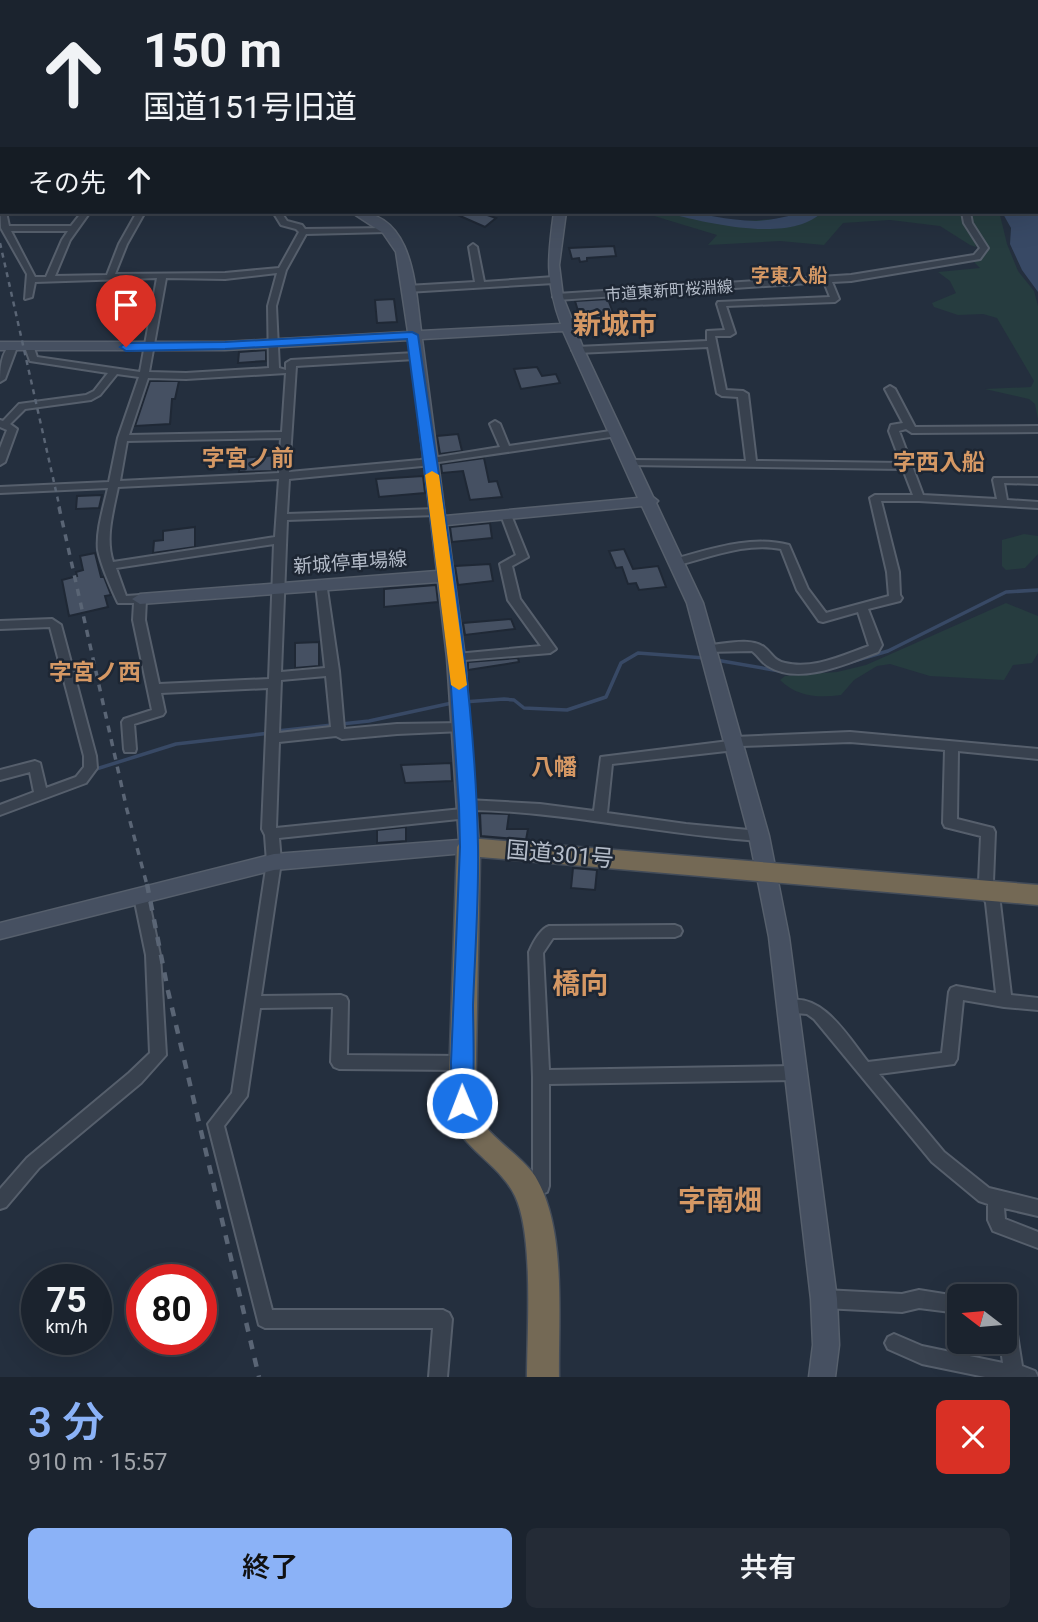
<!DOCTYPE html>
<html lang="ja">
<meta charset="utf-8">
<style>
body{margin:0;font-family:Roboto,"Noto Sans JP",sans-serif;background:#242b36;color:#f1f3f6;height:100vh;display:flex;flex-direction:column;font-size:26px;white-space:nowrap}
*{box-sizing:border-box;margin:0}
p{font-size:23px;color:#a0a4aa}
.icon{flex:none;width:38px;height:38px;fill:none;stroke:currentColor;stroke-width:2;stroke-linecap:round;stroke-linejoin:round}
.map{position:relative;height:1377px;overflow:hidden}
.drawer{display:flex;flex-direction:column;background:#1b232e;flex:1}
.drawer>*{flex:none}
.hud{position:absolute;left:0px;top:0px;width:1040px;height:214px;box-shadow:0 7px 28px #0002,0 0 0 2px #39404a;background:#1b232e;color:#f1f3f6;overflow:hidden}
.needle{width:46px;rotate:286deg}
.tools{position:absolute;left:947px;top:1284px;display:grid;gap:14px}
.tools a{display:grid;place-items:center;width:70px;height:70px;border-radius:10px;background:#1b232e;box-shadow:0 7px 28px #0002,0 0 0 2px #39404a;font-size:35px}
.speed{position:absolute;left:21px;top:1264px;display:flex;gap:14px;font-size:35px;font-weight:700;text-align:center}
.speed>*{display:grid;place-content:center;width:91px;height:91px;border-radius:50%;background:#1b232e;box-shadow:0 7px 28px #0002,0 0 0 2px #39404a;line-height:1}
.speed small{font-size:18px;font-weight:400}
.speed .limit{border:10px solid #d22;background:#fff;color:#111}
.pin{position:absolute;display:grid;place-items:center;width:60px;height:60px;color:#fff;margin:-72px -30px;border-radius:50% 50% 50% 0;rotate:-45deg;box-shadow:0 0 7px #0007}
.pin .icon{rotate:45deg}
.me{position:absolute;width:77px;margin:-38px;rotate:359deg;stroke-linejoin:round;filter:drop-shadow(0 0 5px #0008)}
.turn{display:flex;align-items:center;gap:24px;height:147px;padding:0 28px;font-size:32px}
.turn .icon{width:91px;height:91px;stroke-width:2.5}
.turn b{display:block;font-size:49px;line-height:60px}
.then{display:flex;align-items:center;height:66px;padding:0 28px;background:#0003;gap:14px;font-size:26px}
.round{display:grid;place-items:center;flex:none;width:74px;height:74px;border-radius:10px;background:#242b36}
.overview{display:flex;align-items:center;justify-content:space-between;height:119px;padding:0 28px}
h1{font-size:42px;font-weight:600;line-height:52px;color:#8bb2f7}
.action{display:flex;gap:14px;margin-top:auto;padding:14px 28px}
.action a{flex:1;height:80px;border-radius:10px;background:#8bb2f7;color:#111;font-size:28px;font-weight:600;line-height:80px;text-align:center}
.action a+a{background:#242b36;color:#f1f3f6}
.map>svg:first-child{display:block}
.green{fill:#263c3f}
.water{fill:#384965}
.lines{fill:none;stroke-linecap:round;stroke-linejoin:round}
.stream{stroke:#384965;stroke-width:3.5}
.river{fill:#384965;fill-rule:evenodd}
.building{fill:#455062;stroke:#1f2835;stroke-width:2}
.street-casing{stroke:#565f6c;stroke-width:4}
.secondary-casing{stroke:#565f6c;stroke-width:3}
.highway-casing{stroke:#434c59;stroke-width:3}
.street{fill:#38414e;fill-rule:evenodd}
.secondary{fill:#465061;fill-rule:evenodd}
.highway{fill:#746955;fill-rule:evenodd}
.rail-far3{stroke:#5a6575;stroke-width:2;stroke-dasharray:4.5 4.5;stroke-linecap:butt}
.rail-far2{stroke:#5a6575;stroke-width:2.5;stroke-dasharray:5 5;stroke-linecap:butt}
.rail-far1{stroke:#5a6575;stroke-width:3.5;stroke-dasharray:7 7;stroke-linecap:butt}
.rail{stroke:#5a6575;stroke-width:4.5;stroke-dasharray:9 9;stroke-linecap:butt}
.route{fill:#1a73e8;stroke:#114b97;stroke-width:2}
.slow{fill:#f59e0b}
.labels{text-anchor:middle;stroke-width:5;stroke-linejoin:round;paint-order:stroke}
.far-street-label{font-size:16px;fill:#b4bcc9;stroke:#1d2633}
.far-quarter-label{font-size:19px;font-weight:bold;fill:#d59864;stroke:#1d2633}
.street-label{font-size:19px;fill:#b4bcc9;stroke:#1d2633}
.quarter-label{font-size:23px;font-weight:bold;fill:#d59864;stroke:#1d2633}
.near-street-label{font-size:23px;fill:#b4bcc9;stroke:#1d2633}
.far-town-label{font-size:28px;font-weight:bold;fill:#d59864;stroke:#1d2633}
.near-quarter-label{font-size:28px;font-weight:bold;fill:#d59864;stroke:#1d2633}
</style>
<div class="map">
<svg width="1038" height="1377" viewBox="0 0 1038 1377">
<rect width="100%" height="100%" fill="#242f3e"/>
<g class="green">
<polygon points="641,212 701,212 716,219 744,221 805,217 816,212 993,212 1000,215 1007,244 1018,271 1034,291 1038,306 1038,419 1035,404 1029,399 985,389 1031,387 1034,381 997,318 983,314 958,315 934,307 932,303 956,293 950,281 938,272 980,268 973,261 986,254 984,243 975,243 976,247 970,245 940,226 890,220 843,223 824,245 780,241 708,245 717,235"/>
<polygon points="1024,534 1038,536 1038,554 1025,568 1006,570 1002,566 1002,540"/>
<path d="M1006,603L1038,616V653L1032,663L1013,665L1004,680L930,676L890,664L877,666L854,680L841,695C819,698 797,697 780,680L785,676L837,672L866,665Z"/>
</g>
<polygon class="water" points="1038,160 1038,292 1022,270 1010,244 1011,228 1002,212 1038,212"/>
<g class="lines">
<g class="stream">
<polyline points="716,660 791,673"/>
<polyline points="823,670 888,651 1006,592 1038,590"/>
<polyline points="463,702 504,699 514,700 524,708 567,710 606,697 621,663 638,653 705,658"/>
<polyline points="277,731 369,721 452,703"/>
<polyline points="93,770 176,744 270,733"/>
</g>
<g class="river">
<polygon points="0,113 2,113 0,120"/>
<path d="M673,212C701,212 728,221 756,221C779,220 801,211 822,212C792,243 712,224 675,215Z"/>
</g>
</g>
<g class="building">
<polygon points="451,212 491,212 487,215 496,218 485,227"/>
<polygon points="614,246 616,256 587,258 587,261 580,262 579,258 572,259 569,248"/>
<polygon points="394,299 397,322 377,323 375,300"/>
<polygon points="608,299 616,321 582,324 575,301"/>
<polygon points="266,350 266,361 238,363 239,352"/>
<polygon points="537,367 542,376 556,374 560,383 521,389 514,369"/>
<polygon points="150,381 179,381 175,399 172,399 170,424 135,426"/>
<polygon points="458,434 462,451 440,454 437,436"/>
<polygon points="277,455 277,471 239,472 241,458"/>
<polygon points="484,458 489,482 497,481 502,497 470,500 463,471 442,473 441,464"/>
<polygon points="423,476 425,493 379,497 376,479"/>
<polygon points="102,495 99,508 76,509 77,496"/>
<polygon points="490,523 492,538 452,542 450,527"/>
<polygon points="195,527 195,547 153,553 154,541 163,540 163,531"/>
<polygon points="624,549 633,569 658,566 666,587 639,590 636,583 628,584 622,567 616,568 609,551"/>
<polygon points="95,553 101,577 104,577 111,595 105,596 108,607 69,616 62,580 77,576 76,572 83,570 80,556"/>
<polygon points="490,564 493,581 458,585 455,566"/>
<polygon points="436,585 438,602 384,607 384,589"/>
<polygon points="511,619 515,629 465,635 463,623"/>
<polygon points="319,642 319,666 295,668 295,643"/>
<polygon points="518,658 519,662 468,670 468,662"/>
<polygon points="451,763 452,781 405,783 401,765"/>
<polygon points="480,813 509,814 507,829 528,829 526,840 481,836"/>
<polygon points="406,827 406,841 377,843 377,830"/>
<polygon points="573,868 597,870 595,890 571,888"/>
</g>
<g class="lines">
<defs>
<g id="street">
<polygon points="13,0 20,0 11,2"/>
<polygon points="92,0 98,0 91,2"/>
<polygon points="129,0 135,0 128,2"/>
<polygon points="364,0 371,0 363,2"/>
<polygon points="411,0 419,0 409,2"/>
<rect x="536" y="0" width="6" height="2"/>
<polygon points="668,0 675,0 666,2"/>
<polygon points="931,0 937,0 938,2 932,2"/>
<polygon points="2,8 2,12 0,13 0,9"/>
<rect x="0" y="61" width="2" height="4"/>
<rect x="0" y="158" width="2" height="9"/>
<path d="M0,202H2V212H6L9,226H71L82,212H90L70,240L55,276L107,275L119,244L137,212H145L127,244L115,274L225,273L279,268L299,232L296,229L281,225L273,212H281L287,221L302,225L305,229L390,228V232H387L306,234L286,270L276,306L279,368L286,370V363L291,360L415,353L420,356L415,359L296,366L289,472L420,460L500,447L490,424L495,421L500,424L509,446L617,430L622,433L617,436L432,463L422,466L289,479L287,514L437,509L442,512L437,515L287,520L281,672L325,668L316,585L322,581L326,582L339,671L344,729L397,724L462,723L468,727L462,731L397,734L342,739L336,736L279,742L276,828L462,809L460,805L462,801L467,800L540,804L594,811L601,757L729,741L735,737L850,732L1038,749V759L958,751L957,819L993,828L995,832L993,882L1000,903L1011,995L1038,998V1010L1004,1007L963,1000L957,1059L954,1064L879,1074L944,1152L989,1188L1038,1200V1216L1004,1208L1005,1219L1038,1232V1248L993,1231L988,1220V1204L979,1201L932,1162L814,1019L807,1014L784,1012L781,1007L784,1002C821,989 848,1037 868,1062L942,1053L949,992L951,988L956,986L996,993L986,903L979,882L981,836L945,827L943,823L945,750L850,742L741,746L735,750L612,764L607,813L686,824L759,831L764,832L766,836L764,840L759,841C663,835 569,812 473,810L475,813L473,817L468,818L279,838L281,862L261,996L341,995L346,997L348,1001L347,1055L461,1056L466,1058L469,1063L466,1068L461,1070L339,1069L334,1067L331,1062L333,1007L260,1008L247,1096L224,1126L272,1310H443L449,1313L452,1319L447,1377H429L433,1328H265L259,1325L208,1124L232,1093L267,862L265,835L262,829L268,688L161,693L165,712L163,715L134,724L136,749L135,752H125L124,749L122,722L124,719L152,710L133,620L134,603H118C111,588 101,565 98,550C96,530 104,507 108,488L0,493V487L109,482L118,438L139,377L117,374L100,395L91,400L25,409L10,424L17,429L5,462L0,465V448L7,430L0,427V420L3,421L19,404L86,395L94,391L108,373L30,361L25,347L27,345H33L37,357L140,372L157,278L35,282L32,297L25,299L27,274L1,228ZM11,231H68L62,240L46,277H35ZM277,273L268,306L269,368L186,373L149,372L166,278L225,279ZM286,373L282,432L129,435L148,378L186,379ZM281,438L279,473L120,481L127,441ZM279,479L275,537L113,562C105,538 113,512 118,487ZM274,544L269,679L159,684L145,620L146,599L140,595L126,596L116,568ZM326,676L331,727L279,733L281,680Z"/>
<path d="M962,212H970L972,223L988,248L980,259L851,281L832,282L839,299L835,302L726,306L735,333L730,336H715L726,390L743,391L748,394L756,461L901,463L889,431L891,425L903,423L885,389L890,386L895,389L915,427L1038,426V432L912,433L906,429L899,431L923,495L997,499L993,480L994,478H1038V484L1004,483L1007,500L1038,502V508L919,501H881L899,572L900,595L902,598L900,601L868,609L882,645L878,652C847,663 800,686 768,666C761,662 758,655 752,651L706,652L704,649L706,646L710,645C726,644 749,637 764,647C772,653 774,661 785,663C813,670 843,655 869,646L858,612L823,622L819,621L797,590L781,549C746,542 711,557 678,565L672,561L674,559C712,549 750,535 789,545L808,589L826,613L889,596L887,572L870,498L875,495H913L903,469L628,465L627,463L632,460L746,461L738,397L722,396L717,393L708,347L577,353L572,350L577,347L707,341V331L725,330L717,304L718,302L830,297L824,282L557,300L553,297L557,294L851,275L974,255L980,248L964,223Z"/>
<polygon points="473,244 477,247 484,282 554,277 558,280 554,283 407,292 403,289 407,286 475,282 469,247"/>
<path d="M12,344L17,347L5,379L0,382C0,369 1,351 12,344Z"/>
<polygon points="506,512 511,515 528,557 512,566 520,599 556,649 550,653 452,661 450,658 456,654 541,646 508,600 500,564 516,555 501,515"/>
<polygon points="52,619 61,625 96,756 97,768 86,783 0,815 0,805 34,792 30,772 0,780 0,770 35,761 40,763 46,788 76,777 84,767 84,756 50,627 0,629 0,621"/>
<polygon points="141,891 146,893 148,897 160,955 166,1055 141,1083 39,1168 6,1207 0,1209 0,1189 27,1158 129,1073 150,1053 146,955 134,897 136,893"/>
<path d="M675,925L680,927L682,931L680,935L675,937L553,938L543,953L549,1070L796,1066L802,1068L804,1073L802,1078L796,1080L549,1084V1186L547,1192L528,1200L522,1198L520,1192L522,1186L533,1182V1077L529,952C533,943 540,929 549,926Z"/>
<polygon points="824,1290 902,1294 919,1290 963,1297 959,1297 959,1313 919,1308 902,1312 824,1308 818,1305 815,1299 818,1293"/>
<polygon points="1004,1300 1010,1303 1013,1309 1022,1366 1035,1371 1038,1377 985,1377 922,1364 888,1349 885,1343 888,1337 894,1334 922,1346 1003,1363 1000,1342 1004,1342"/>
</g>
<g id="secondary">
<rect x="255" y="0" width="8" height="2"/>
<rect x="572" y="0" width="8" height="2"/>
<rect x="0" y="29" width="2" height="6"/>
<path d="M351,212C414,209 415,287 421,331L561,324C545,281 548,255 554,212H566L559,265L563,297L584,350L653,497L658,501L656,503L703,603L769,836L789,937L837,1299L839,1345L835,1377H809L813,1345L811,1299L769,937L749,836L687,603L642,506L447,525L465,658L479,847L476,852L274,870L0,939V923L274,854L459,840L447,658L438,582L140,604L132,599L140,594L437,571L409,340L225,350H0V342H225L408,332L396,252L383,233ZM563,331L638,498L445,516L422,339Z"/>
</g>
<path id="highway" d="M469,838L1038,885V905L480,857L475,1108C484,1136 519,1152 535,1176C567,1228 558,1318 559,1377H527C527,1331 534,1236 515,1196C499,1162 458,1148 448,1108L457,847L461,841Z"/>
</defs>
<use href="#street" class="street-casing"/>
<use href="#secondary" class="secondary-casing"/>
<use href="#highway" class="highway-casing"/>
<use href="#street" class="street"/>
<use href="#secondary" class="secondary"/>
<use href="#highway" class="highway"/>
<polyline class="rail-far3" points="0,133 2,126"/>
<polyline class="rail-far2" points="0,243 60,509"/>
<polyline class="rail-far1" points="59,507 127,810 147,885"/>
<polyline class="rail" points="147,884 168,991 259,1377"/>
</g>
<path class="route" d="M412,332L418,335C442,504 475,675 478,846C479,899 475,952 473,1005C473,1025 476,1097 470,1110L462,1113L455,1110L452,1103L451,1063L460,847L459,805L449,658L407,339L225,349L126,351L120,347L126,343L225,342Z"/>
<polygon class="slow" points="432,471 439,475 467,685 459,690 451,685 425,475"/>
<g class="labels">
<g class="far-street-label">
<text transform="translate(669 290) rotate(-4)" y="6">市道東新町桜淵線</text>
</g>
<g class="far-quarter-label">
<text x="789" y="282">字東入船</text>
</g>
<g class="street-label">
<text transform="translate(350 562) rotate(-4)" y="7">新城停車場線</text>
</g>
<g class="quarter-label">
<text x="248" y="466">字宮ノ前</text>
<text x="939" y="470">字西入船</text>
<text x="95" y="680">字宮ノ西</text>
<text x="554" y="775">八幡</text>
</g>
<g class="near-street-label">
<text transform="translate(560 854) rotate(5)" y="8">国道301号</text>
</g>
<g class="far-town-label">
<text x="615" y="334">新城市</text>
</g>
<g class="near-quarter-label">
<text x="580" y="993">橋向</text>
<text x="720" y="1210">字南畑</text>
</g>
</g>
</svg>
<div class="tools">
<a><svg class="needle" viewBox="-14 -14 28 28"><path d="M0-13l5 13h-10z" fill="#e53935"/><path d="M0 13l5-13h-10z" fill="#a0a4aa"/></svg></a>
</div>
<div class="speed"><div>75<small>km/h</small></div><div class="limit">80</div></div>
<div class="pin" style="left:126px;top:347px;background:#d93025"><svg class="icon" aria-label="arrive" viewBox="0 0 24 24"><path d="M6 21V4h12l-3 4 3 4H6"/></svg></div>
<svg class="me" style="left:462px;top:1103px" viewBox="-20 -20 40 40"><circle r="17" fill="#1a73e8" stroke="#fff" stroke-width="3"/><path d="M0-11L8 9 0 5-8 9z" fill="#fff"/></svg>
<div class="hud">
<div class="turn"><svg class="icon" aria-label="ahead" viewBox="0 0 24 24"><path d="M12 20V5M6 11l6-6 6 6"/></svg><div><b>150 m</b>国道151号旧道</div></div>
<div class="then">その先<svg class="icon" aria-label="ahead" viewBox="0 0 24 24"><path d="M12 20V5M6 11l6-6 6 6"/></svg></div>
</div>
</div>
<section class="drawer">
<div class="overview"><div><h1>3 分</h1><p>910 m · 15:57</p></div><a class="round" style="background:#d93025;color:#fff"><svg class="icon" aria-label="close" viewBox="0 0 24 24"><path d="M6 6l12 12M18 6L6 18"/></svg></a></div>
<div class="action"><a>終了</a><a>共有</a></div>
</section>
